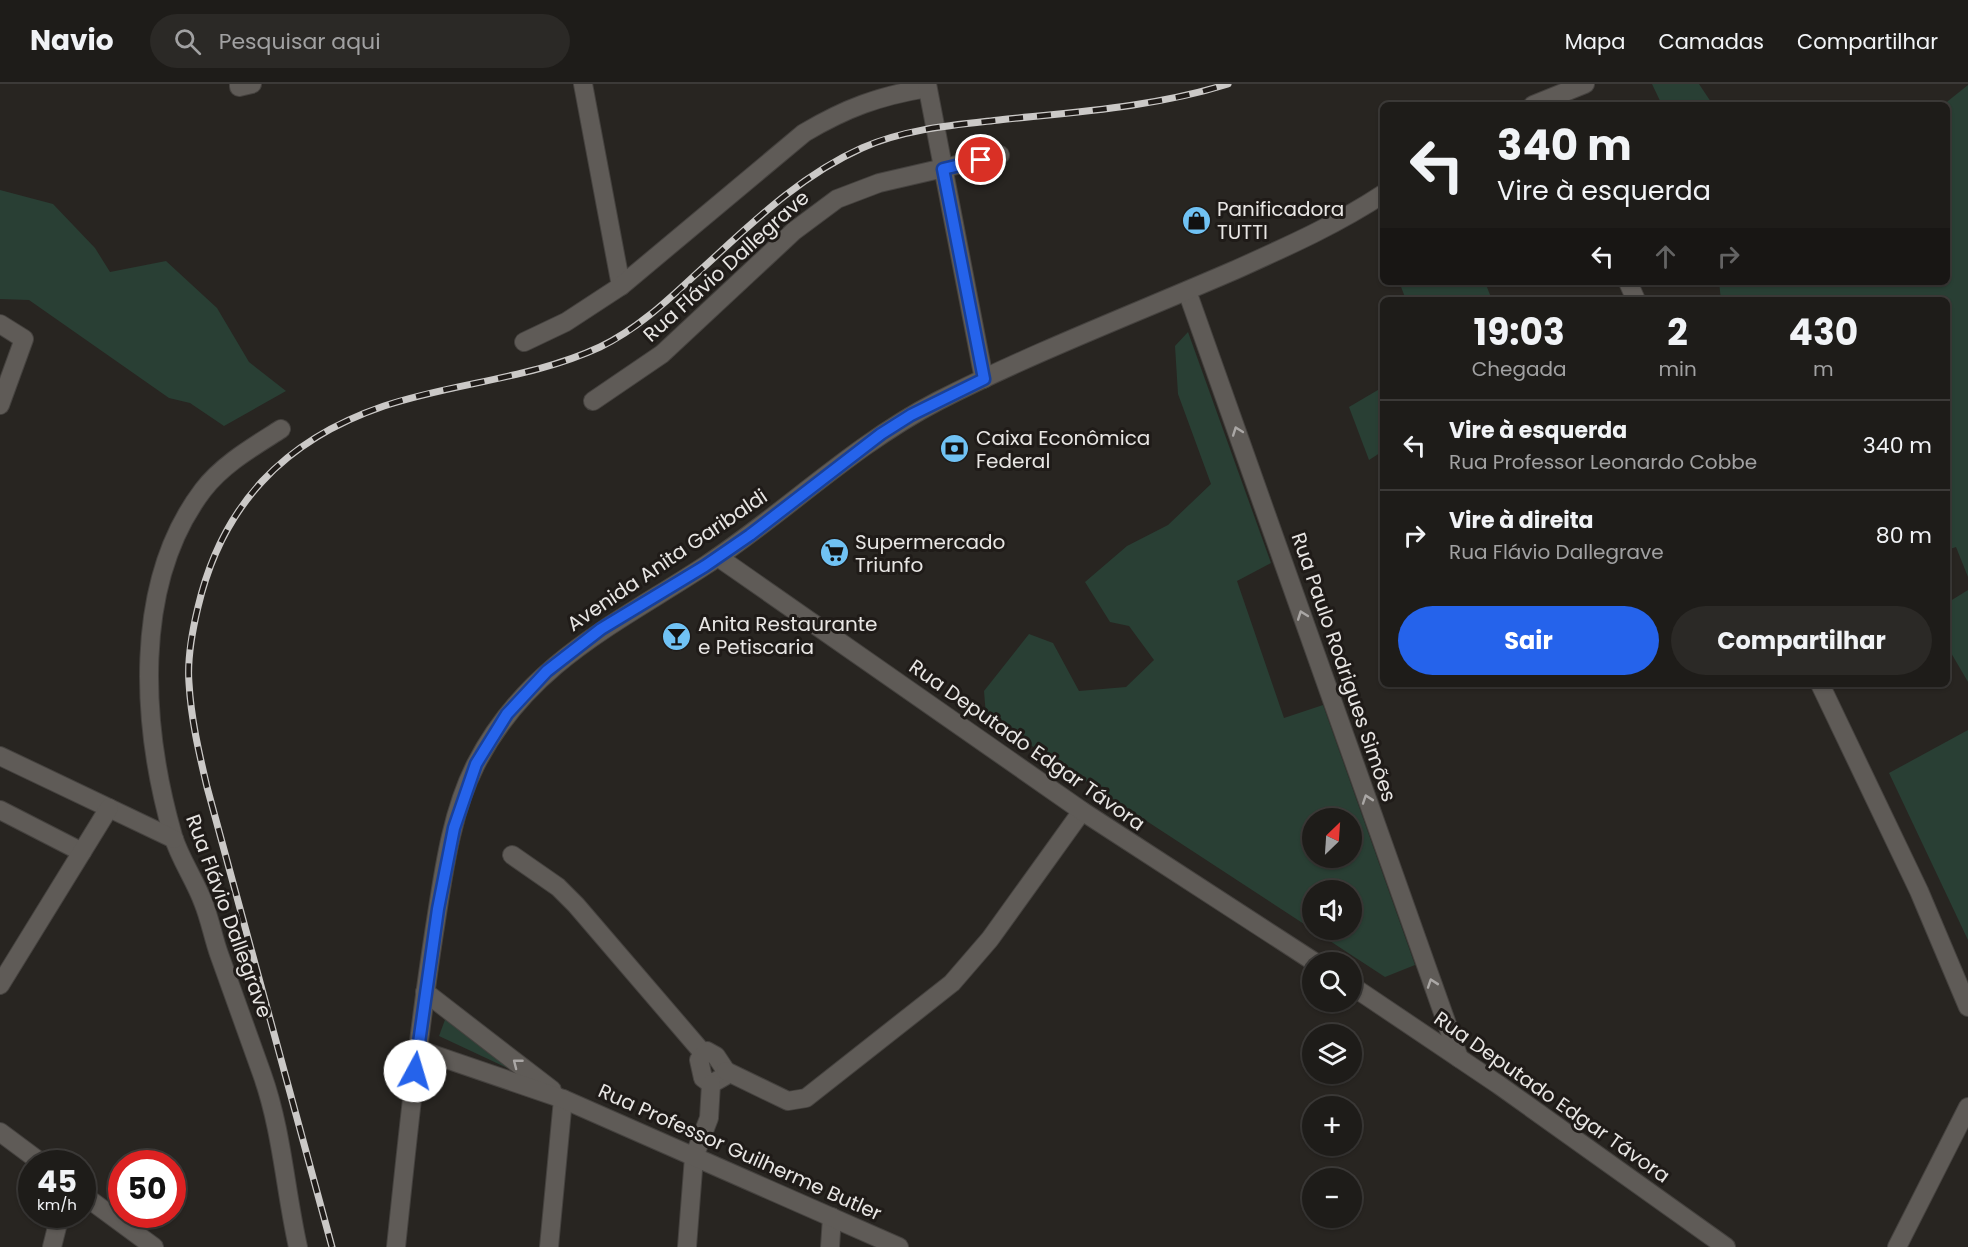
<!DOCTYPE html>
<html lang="pt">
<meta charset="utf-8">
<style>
body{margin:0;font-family:Poppins,sans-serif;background:#2b2926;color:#f1f3f6;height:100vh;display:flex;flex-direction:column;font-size:22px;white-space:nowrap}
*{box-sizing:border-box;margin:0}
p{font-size:20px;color:#a1a1a2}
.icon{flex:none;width:33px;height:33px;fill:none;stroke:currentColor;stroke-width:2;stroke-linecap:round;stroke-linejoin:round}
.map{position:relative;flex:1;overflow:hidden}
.details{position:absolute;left:1380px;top:213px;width:570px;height:390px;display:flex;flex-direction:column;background:#1e1c19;border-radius:9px;box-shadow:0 2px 4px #0004,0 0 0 2px #3c3a38}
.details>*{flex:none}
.guide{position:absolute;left:1380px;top:18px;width:570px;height:183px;border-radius:9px;box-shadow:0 2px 4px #0004,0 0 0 2px #3c3a38;background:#1e1c19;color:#f1f3f6;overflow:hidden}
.needle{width:39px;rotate:25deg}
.tools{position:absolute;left:1302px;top:724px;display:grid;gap:12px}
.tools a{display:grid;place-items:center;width:60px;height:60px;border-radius:50%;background:#1e1c19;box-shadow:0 2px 4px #0004,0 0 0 2px #3c3a38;font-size:30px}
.speed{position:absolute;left:18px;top:1066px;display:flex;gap:12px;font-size:30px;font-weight:700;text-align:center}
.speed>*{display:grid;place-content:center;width:78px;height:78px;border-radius:50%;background:#1e1c19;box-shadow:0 2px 4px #0004,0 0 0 2px #3c3a38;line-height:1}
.speed small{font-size:15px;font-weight:400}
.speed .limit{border:9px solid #d22;background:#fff;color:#111}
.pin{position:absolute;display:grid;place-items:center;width:51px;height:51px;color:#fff;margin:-26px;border:3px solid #fff;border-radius:50%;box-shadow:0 2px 6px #0007}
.me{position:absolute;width:66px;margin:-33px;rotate:6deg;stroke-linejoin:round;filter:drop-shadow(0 0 4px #0008)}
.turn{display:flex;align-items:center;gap:21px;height:126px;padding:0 18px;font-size:27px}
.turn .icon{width:78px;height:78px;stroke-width:2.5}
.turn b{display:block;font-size:42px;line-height:51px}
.lanes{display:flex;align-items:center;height:57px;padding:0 18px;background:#0003;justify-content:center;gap:30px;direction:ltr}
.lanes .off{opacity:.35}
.eta{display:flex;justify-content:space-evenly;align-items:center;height:102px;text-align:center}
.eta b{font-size:36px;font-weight:700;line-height:42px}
.cta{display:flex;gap:12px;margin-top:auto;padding:12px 18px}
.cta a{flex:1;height:69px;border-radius:36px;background:#2563eb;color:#fff;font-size:24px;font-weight:700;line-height:69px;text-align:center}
.cta a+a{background:#2b2926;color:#f1f3f6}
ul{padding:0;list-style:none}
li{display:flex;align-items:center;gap:18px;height:90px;padding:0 18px;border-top:2px solid #3c3a38}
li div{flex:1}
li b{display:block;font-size:22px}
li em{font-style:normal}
header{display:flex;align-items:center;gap:36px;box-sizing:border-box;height:84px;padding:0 30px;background:#1e1c19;border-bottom:2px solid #3c3a38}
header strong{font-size:28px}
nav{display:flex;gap:33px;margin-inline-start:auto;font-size:21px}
.search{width:420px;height:54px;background:#2b2926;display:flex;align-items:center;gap:15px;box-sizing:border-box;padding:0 21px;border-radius:33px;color:#a1a1a2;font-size:22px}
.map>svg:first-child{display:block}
.green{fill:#293f34;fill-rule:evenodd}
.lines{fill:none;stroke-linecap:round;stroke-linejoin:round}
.minor-casing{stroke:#45423f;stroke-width:20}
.tertiary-casing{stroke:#45423f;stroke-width:20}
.secondary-casing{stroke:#45423f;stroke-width:20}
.minor{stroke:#5f5b57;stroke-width:18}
.tertiary{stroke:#5f5b57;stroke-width:18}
.secondary{stroke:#5f5b57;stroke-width:18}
.rail-casing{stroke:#cbc9c7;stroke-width:7}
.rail{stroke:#1f1b18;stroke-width:4.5;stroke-dasharray:14;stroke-linecap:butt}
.oneway{stroke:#aaa7a5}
.route-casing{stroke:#184099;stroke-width:15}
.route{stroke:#2563eb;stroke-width:10}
.labels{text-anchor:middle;stroke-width:6;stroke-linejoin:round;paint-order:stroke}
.poi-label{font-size:20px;fill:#e8e6e4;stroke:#1f1b18;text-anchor:start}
.street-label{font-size:20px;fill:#e8e6e4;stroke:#1f1b18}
</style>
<header>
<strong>Navio</strong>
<div class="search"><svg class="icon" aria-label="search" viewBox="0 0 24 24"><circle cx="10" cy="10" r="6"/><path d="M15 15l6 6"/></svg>Pesquisar aqui</div>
<nav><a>Mapa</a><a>Camadas</a><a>Compartilhar</a></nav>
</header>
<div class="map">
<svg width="1968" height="1163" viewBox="0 0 1968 1163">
<rect width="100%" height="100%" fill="#282521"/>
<g class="green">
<polygon points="1652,0 1699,0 1713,21 1662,21"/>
<polygon points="1968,1 1968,493 1956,463 1947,466 1947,216 1721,216 1719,198 1947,198 1947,21 1943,21"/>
<polygon points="0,106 53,120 95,164 110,188 166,177 217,224 249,278 286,307 224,342 190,319 169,314 29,216 0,215"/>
<polygon points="1404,198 1485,198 1492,216 1406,216 1400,200"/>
<path d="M1188,248L1271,479L1237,497L1284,634L1323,621L1415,881L1385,893L986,632L984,607L1029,550L1053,559L1079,607L1126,603L1154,576L1129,542L1110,538L1085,498L1127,462L1168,441L1211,400L1178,310L1175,262ZM1312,735H1352V774H1312ZM1312,807H1352V846H1312Z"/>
<polygon points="1383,303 1383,367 1369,376 1349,323"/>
<polygon points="1968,506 1968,598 1947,562 1947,519"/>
<polygon points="1968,646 1968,856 1889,689"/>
<polygon points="446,933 518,989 439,952"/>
</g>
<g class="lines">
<defs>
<g id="minor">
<polyline points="239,0 239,3 252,0"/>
<polyline points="583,0 621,202"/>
<polyline points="1628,198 1636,216"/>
<polyline points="1187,207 1459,974"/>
<polyline points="0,240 24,255 0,321"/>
<path d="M524,258L566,238L621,202L804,49C846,24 879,12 927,4"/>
<polyline points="593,317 662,270 794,147 837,115 879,99 1000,71"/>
<path d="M281,345C253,363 223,380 203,406C131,501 142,644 173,752C180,775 195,796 203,818C210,835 213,853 219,870C233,910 248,950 262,990C282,1046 285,1105 298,1163"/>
<polyline points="1820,600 1919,807 1968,923"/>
<polyline points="0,672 174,755"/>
<polyline points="0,726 82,768"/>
<polyline points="512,771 558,803 576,821 703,969"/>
<polyline points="0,901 109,724"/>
<polygon points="707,967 716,972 726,987 725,992 711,1000 703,994 699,976"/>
<polyline points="726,987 788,1017 806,1014 952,899 990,855 1082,727"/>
<polyline points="0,1048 43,1080"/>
<polyline points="82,1110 154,1163"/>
<polyline points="52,1163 60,1131"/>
<polyline points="549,1163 563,1015"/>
<polyline points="687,1163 694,1073 709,1034 711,1000"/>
<polyline points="830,1163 832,1133"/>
<polyline points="1897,1163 1968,1023"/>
</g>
<g id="tertiary">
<polyline points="927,0 984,295"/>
<polyline points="718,473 1082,727 1316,879"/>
<polyline points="1352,902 1499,1001 1726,1163"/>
</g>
<g id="secondary">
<polyline points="1533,21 1585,0"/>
<polyline points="425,908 552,1006"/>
<polyline points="417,965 563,1015 899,1163"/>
<path d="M396,1163C407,1058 418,953 434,849C443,793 450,731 476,680C528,579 616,540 706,481C785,429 853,361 938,317C1034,268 1136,229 1235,186C1286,163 1336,141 1383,110"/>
</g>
</defs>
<use href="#minor" class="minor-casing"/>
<use href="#tertiary" class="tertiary-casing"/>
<use href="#secondary" class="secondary-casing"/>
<use href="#minor" class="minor"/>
<use href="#tertiary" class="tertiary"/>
<use href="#secondary" class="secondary"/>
<defs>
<path id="rail" d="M332,1163L207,703C199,669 191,635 189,599C187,574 192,548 198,523C222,421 284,356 384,322C456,298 531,295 600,263C636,246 667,217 695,191C747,144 797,93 862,64C904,45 954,41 999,36C1076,28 1155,23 1228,0"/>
</defs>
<use href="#rail" class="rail-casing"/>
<use href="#rail" class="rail"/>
</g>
<defs><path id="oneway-chevron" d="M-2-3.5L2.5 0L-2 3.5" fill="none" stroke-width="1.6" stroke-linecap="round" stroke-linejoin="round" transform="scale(1.5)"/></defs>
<g class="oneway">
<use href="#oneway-chevron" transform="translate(1237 347) rotate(-110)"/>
<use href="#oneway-chevron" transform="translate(1302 531) rotate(-110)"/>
<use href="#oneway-chevron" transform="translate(1367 715) rotate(-109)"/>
<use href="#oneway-chevron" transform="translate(1432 899) rotate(-109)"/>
<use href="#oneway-chevron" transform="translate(517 979) rotate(-142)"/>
</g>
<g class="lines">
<defs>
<polyline id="route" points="415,987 438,825 454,744 476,680 507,630 547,587 601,545 705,482 750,451 881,350 911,331 984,295 943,85 981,76"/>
</defs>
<use href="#route" class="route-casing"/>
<use href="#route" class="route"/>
</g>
<defs>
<symbol id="shop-disc" viewBox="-11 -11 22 22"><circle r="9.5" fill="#70c2f4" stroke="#1f1b18"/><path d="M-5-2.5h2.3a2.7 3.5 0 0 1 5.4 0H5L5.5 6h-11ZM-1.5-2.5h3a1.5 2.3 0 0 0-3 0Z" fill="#111"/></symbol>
<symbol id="bank-disc" viewBox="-11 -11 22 22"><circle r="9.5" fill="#70c2f4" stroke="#1f1b18"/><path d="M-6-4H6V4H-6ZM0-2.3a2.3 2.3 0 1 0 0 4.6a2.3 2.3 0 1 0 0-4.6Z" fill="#111"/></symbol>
<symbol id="supermarket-disc" viewBox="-11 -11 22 22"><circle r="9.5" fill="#70c2f4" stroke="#1f1b18"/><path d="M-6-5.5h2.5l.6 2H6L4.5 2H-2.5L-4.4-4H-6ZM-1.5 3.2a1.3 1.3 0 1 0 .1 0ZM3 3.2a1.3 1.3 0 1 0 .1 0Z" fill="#111"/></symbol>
<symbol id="bar-disc" viewBox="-11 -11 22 22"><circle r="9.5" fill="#70c2f4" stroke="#1f1b18"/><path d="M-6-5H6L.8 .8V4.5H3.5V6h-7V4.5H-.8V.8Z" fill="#111"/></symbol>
</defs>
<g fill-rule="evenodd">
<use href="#shop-disc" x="1180" y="120" width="33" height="33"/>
<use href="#bank-disc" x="938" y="348" width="33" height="33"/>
<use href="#supermarket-disc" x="818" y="452" width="33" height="33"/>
<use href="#bar-disc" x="660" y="536" width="33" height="33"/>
</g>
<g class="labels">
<g class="poi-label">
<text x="1217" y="132">Panificadora<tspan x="1217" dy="23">TUTTI</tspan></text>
<text x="976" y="361">Caixa Econômica<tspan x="976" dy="23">Federal</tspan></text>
<text x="855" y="465">Supermercado<tspan x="855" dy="23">Triunfo</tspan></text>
<text x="698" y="547">Anita Restaurante<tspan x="698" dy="23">e Petiscaria</tspan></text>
</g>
<g class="street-label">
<text transform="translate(726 182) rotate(-42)" y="7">Rua Flávio Dallegrave</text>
<text transform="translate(667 476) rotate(-34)" y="7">Avenida Anita Garibaldi</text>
<text transform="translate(1344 583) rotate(71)" y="7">Rua Paulo Rodrigues Simões</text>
<text transform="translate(1027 661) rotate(35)" y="7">Rua Deputado Edgar Távora</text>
<text transform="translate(229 832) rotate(70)" y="7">Rua Flávio Dallegrave</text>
<text transform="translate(1552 1013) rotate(35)" y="7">Rua Deputado Edgar Távora</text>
<text transform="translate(740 1068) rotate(24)" y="7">Rua Professor Guilherme Butler</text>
</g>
</g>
</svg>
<div class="tools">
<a><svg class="needle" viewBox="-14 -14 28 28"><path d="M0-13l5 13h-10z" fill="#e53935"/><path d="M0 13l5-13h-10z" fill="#a1a1a2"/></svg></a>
<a><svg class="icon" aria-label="sound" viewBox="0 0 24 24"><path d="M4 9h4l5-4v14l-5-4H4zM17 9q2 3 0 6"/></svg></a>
<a><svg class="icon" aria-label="search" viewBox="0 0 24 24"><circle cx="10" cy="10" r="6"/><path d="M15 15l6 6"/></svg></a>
<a><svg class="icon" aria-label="layers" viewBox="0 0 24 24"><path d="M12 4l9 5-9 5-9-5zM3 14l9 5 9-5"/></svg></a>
<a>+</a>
<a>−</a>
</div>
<div class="speed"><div>45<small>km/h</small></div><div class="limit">50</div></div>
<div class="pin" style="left:981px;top:76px;background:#d93025"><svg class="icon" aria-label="arrive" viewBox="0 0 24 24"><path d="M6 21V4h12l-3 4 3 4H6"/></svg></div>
<svg class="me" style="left:415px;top:987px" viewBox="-20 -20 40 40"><circle r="19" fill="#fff"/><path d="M0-13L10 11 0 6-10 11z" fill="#2563eb"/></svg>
<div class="guide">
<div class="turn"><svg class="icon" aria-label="left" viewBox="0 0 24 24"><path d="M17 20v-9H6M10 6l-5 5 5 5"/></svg><div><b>340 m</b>Vire à esquerda</div></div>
<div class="lanes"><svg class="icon" aria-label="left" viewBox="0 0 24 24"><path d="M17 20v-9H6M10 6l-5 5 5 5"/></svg><svg class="icon off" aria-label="ahead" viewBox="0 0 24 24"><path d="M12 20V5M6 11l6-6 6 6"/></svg><svg class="icon off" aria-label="right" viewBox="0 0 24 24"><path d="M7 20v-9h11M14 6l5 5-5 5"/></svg></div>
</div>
<section class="details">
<div class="eta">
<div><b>19:03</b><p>Chegada</p></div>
<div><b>2</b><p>min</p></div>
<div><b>430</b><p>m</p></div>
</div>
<ul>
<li><svg class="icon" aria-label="left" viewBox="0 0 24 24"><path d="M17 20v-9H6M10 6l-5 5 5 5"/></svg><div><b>Vire à esquerda</b><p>Rua Professor Leonardo Cobbe</p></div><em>340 m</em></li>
<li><svg class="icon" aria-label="right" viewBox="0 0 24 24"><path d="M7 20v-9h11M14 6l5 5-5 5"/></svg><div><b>Vire à direita</b><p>Rua Flávio Dallegrave</p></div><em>80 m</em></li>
</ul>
<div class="cta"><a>Sair</a><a>Compartilhar</a></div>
</section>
</div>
